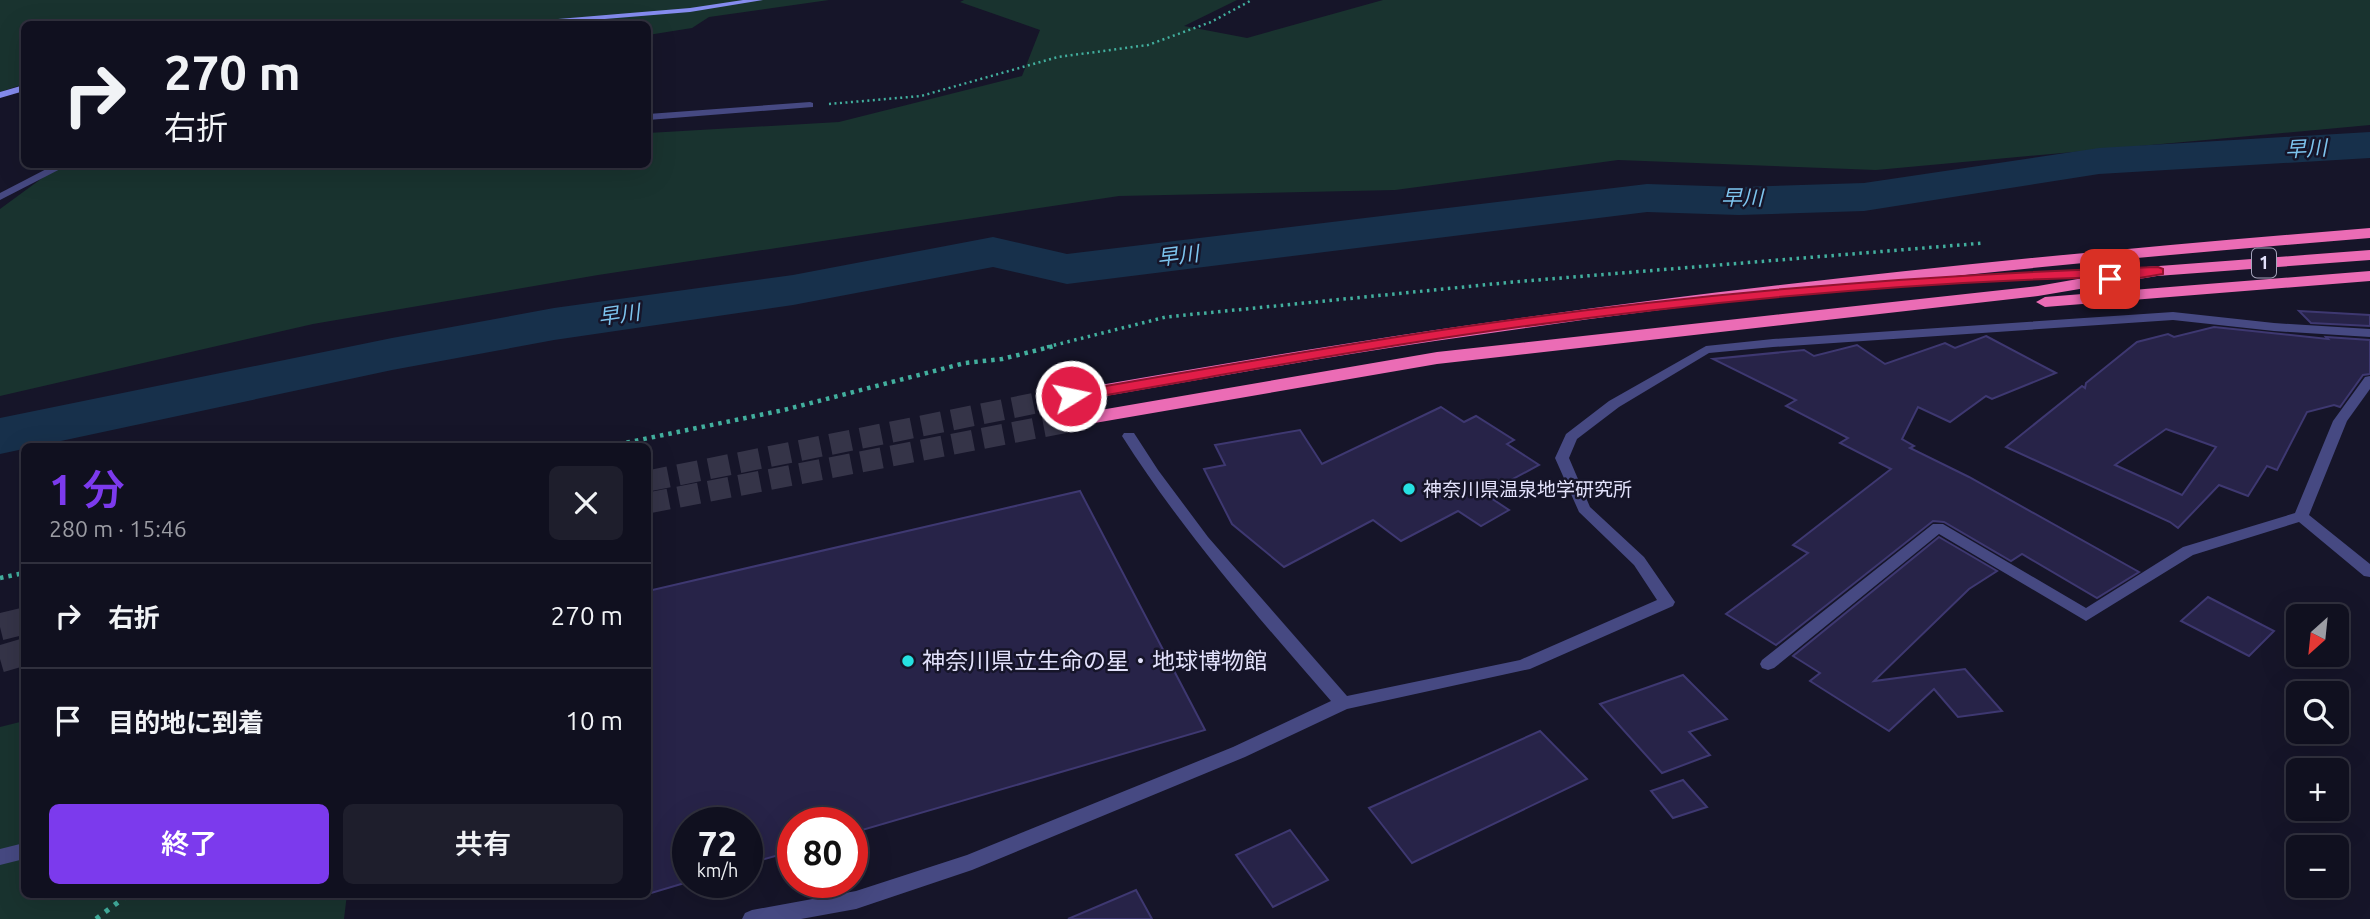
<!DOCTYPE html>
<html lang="ja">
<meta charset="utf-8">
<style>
body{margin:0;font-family:Ubuntu,"Noto Sans JP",sans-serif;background:#1e1e2c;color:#f1f3f6;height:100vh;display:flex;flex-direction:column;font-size:26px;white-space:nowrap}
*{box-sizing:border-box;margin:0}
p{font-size:23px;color:#9c9da4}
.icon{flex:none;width:38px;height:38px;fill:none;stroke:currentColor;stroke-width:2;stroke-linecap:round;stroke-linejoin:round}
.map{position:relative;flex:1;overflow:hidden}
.sheet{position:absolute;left:21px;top:443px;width:630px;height:455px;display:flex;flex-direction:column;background:#10101f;border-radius:10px;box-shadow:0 7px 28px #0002,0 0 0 2px #30303d}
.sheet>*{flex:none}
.banner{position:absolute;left:21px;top:21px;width:630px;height:147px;border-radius:10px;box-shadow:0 7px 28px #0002,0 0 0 2px #30303d;background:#10101f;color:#f1f3f6;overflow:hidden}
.needle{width:46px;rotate:207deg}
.buttons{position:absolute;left:2286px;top:604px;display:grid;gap:14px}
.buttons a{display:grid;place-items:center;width:63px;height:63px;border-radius:10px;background:#10101f;box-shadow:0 7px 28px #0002,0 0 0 2px #30303d;font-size:35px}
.speed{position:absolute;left:672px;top:807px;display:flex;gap:14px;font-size:35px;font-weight:700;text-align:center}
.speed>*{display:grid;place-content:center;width:91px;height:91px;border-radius:50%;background:#10101f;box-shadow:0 7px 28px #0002,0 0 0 2px #30303d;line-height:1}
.speed small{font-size:18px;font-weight:400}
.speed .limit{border:10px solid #d22;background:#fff;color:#111}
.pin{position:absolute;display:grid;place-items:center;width:60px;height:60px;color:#fff;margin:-30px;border-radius:14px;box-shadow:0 4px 10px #0006}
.me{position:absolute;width:77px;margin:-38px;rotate:80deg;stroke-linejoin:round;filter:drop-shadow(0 0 5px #0008)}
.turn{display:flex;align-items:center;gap:24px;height:147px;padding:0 28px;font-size:32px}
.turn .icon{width:91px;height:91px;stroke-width:2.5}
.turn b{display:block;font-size:49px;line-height:60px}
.round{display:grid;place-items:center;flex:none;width:74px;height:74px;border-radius:10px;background:#1e1e2c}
.overview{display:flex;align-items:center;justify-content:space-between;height:119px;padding:0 28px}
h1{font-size:42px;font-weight:600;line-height:52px;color:#7c3aed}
.primary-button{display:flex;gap:14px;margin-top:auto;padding:14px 28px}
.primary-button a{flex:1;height:80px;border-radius:10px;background:#7c3aed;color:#fff;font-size:28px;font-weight:600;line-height:80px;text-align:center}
.primary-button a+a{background:#1e1e2c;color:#f1f3f6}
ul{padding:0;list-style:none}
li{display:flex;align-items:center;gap:21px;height:105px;padding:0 28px;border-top:2px solid #30303d}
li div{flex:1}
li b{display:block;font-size:26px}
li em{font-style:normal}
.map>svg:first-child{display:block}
.green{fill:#19332f}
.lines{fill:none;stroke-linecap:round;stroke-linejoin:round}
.river{fill:#17304b;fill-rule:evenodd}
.building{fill:#272348;stroke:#3e3871;stroke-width:2;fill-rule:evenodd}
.highway-tunnel-far1{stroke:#353448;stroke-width:21;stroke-dasharray:21 10;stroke-linecap:butt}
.highway-tunnel{stroke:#353448;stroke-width:27;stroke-dasharray:27 13;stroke-linecap:butt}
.path-far3{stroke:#42af9e;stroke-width:2.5;stroke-dasharray:2 3.5;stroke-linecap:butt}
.path-far2{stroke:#42af9e;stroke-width:3.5;stroke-dasharray:2.5 4.5;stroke-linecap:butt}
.path-far1{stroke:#42af9e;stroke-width:4.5;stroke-dasharray:3.5 5;stroke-linecap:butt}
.path{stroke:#42af9e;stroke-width:5;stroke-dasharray:4.5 7;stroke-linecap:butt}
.lane{fill:#464982;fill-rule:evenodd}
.street{fill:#464982;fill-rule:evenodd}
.secondary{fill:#858cef;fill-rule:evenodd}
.highway{fill:#eb6cb5;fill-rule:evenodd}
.route{fill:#e11d48;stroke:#92132f;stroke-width:2}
.poi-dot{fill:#26e1e2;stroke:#161529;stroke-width:2.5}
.labels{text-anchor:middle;stroke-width:5;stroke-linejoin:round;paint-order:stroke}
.shield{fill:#161529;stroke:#a5a4bc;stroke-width:2}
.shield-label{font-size:18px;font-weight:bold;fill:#e2e1fb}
.poi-label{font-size:19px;fill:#e2e1fb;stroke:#161529;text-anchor:start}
.water-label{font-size:21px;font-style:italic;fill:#7dc4ee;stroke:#161529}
.near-poi-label{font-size:23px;fill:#e2e1fb;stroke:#161529;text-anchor:start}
</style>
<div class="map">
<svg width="2370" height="919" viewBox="0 0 2370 919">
<rect width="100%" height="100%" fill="#161529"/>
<g class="green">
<polygon points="0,0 829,0 709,17 692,28 648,35 648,24 24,24 24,84 0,92"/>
<polygon points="964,0 1237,0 1184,26 1247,38 1383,0 2370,0 2370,125 1876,170 1618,160 1395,190 1119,196 598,275 313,324 0,396 0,209 60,165 648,164 648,133 839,122 1022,76 1040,30 960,2"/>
<polygon points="24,721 24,894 347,894 344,919 0,919 0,727"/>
</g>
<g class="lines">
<polygon class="river" points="2370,132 2370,158 2099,174 1864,211 1739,215 1647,212 1067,284 993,267 793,305 554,340 392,370 0,454 0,418 392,338 554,308 793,275 993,237 1067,254 1647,184 1739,187 1864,183 2099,148"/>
</g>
<g class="building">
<polygon points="2299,311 2370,315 2370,326 2311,323"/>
<path d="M2214,327L2328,339L2326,337L2370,340V374L2363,375L2340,407L2334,405L2307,412L2277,470L2267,466L2248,496L2219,485L2178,528L2170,522L2006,447L2082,386L2085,388L2086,383L2137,342L2168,334L2174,337ZM2166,429L2216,447L2182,495L2115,465Z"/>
<polygon points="1986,336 2056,373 1992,399 1986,396 1950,422 1918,407 1902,439 1914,446 1910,448 1969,477 2139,572 2097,598 2022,554 2011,561 1944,522 1933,521 1776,645 1726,614 1808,553 1793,545 1891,469 1840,443 1848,438 1786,406 1796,400 1713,359 1804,350 1814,356 1857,345 1885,364 1945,343 1955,348"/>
<polygon points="1441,407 1464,422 1476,416 1514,440 1507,444 1539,465 1485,494 1509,510 1481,526 1458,511 1401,541 1373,520 1284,567 1232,524 1204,469 1225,465 1215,445 1300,430 1322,464"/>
<polygon points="1080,491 1205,730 852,833 852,822 793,822 793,851 747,864 747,822 688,822 688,882 648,894 648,591"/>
<polygon points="1939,537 1997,571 1969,589 1874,681 1965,669 2002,711 1958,717 1934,689 1889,731 1810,681 1820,673 1793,656"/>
<polygon points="2208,597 2274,631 2249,656 2181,621"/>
<polygon points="1683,675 1727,719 1689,732 1710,755 1662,773 1600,704"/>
<polygon points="1540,731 1587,779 1412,863 1369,808"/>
<polygon points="1683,780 1707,807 1673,818 1651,791"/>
<polygon points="1290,830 1328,880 1273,907 1236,855"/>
<polygon points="1136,890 1152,919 1068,919"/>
</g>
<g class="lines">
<g class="highway-tunnel-far1">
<polyline points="648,481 1071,396"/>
<polyline points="648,503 1083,419"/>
</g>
<g class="highway-tunnel">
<polyline points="0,627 24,621"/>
<polyline points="0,659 24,652"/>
</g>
<polyline class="path-far3" points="829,104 921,96 1058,57 1148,45 1211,22 1252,0"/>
<polyline class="path-far2" points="1047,347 1166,317 1513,282 1984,243"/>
<g class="path-far1">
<polyline points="610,446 784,410 965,363 1002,359 1054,346"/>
<polyline points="0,578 24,573"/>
</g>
<polyline class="path" points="96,919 129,894"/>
<polygon class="lane" points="2370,376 2370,389 2347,421 2309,515 2370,564 2370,577 2364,576 2299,522 2193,555 2086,621 1939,534 1774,668 1768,670 1762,668 1760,664 1762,660 1933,524 1943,524 2086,608 2183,547 2295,513 2333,421 2365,377"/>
<g class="street">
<polygon points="810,102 813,103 813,107 648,120 648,114"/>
<polygon points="56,164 70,164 0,200 0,193"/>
<path d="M2173,312L2274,323L2370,329V337L2274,331L2173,320L1773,347L1709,353L1619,407L1577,439L1569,458L1590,507L1644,557L1675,602L1673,606L1530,669L1347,709L1245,757L972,870L856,909L801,919H742L745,913L752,910L856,891L967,855L1233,747L1331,701C1257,616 1183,532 1122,436L1124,433H1134L1158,470L1208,537L1347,696L1520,660L1657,600L1634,565L1579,512L1555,458L1566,434L1609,401L1706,346L1773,339Z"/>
<polygon points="24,843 24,859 0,865 0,849"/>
</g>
<g class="secondary">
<polygon points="743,0 763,0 690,12 544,24 518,24 522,22 690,8"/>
<polygon points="24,85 24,91 0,98 0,92"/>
</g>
<g class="highway">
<path d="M2370,228V238C2057,263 1745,295 1435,341C1313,359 1192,381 1071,402L1061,396L1071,390C1192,369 1313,348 1435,330C1745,285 2057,253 2370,228Z"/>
<polygon points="2370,250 2370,260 2157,276 2038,296 1437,364 1083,425 1073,419 1083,413 1437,352 2038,286 2146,267"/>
<polygon points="2370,271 2370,281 2045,307 2036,302 2045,297"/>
</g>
</g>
<path class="route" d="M2158,267L2163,269V274L2110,283L2106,282L2105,277C1891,283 1675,304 1463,335C1332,354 1202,379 1071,401L1064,396L1071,392C1201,370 1332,346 1462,327C1692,293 1926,274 2158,267Z"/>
<g class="poi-dot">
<circle cx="1409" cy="489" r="7"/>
<circle cx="908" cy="661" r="7"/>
</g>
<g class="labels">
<rect class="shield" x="2252" y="248.5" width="24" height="29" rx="5"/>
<g class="shield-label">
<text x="2264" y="269">1</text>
</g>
<g class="poi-label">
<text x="1423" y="496">神奈川県温泉地学研究所</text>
</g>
<g class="water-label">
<text transform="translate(2306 149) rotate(-3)" y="7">早川</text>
<text x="1742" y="205">早川</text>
<text transform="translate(1178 256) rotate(-7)" y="7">早川</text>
<text transform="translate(619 315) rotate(-8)" y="7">早川</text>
</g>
<g class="near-poi-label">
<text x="922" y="669">神奈川県立生命の星・地球博物館</text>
</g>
</g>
</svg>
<div class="buttons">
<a><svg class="needle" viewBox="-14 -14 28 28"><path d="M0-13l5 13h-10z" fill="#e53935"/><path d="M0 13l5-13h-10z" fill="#9c9da4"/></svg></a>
<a><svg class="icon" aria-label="search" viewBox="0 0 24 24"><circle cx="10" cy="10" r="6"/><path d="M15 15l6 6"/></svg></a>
<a>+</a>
<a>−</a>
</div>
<div class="speed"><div>72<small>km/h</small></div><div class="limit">80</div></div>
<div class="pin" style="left:2110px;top:279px;background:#d93025"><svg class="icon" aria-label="arrive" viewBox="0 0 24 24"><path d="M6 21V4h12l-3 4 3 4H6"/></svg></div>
<svg class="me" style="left:1071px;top:396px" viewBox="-20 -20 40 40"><circle r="17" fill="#e11d48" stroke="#fff" stroke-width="3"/><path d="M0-11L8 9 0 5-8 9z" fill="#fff"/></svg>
<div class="banner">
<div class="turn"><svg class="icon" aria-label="right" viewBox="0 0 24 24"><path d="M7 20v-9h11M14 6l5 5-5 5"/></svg><div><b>270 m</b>右折</div></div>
</div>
<section class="sheet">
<div class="overview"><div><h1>1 分</h1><p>280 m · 15:46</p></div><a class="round"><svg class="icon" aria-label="close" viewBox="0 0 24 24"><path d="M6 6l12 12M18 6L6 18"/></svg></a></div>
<ul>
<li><svg class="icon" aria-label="right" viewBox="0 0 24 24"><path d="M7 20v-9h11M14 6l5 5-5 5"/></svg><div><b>右折</b></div><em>270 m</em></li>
<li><svg class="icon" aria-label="arrive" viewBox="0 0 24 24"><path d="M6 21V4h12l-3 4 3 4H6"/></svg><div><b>目的地に到着</b></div><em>10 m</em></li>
</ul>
<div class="primary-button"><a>終了</a><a>共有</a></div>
</section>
</div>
